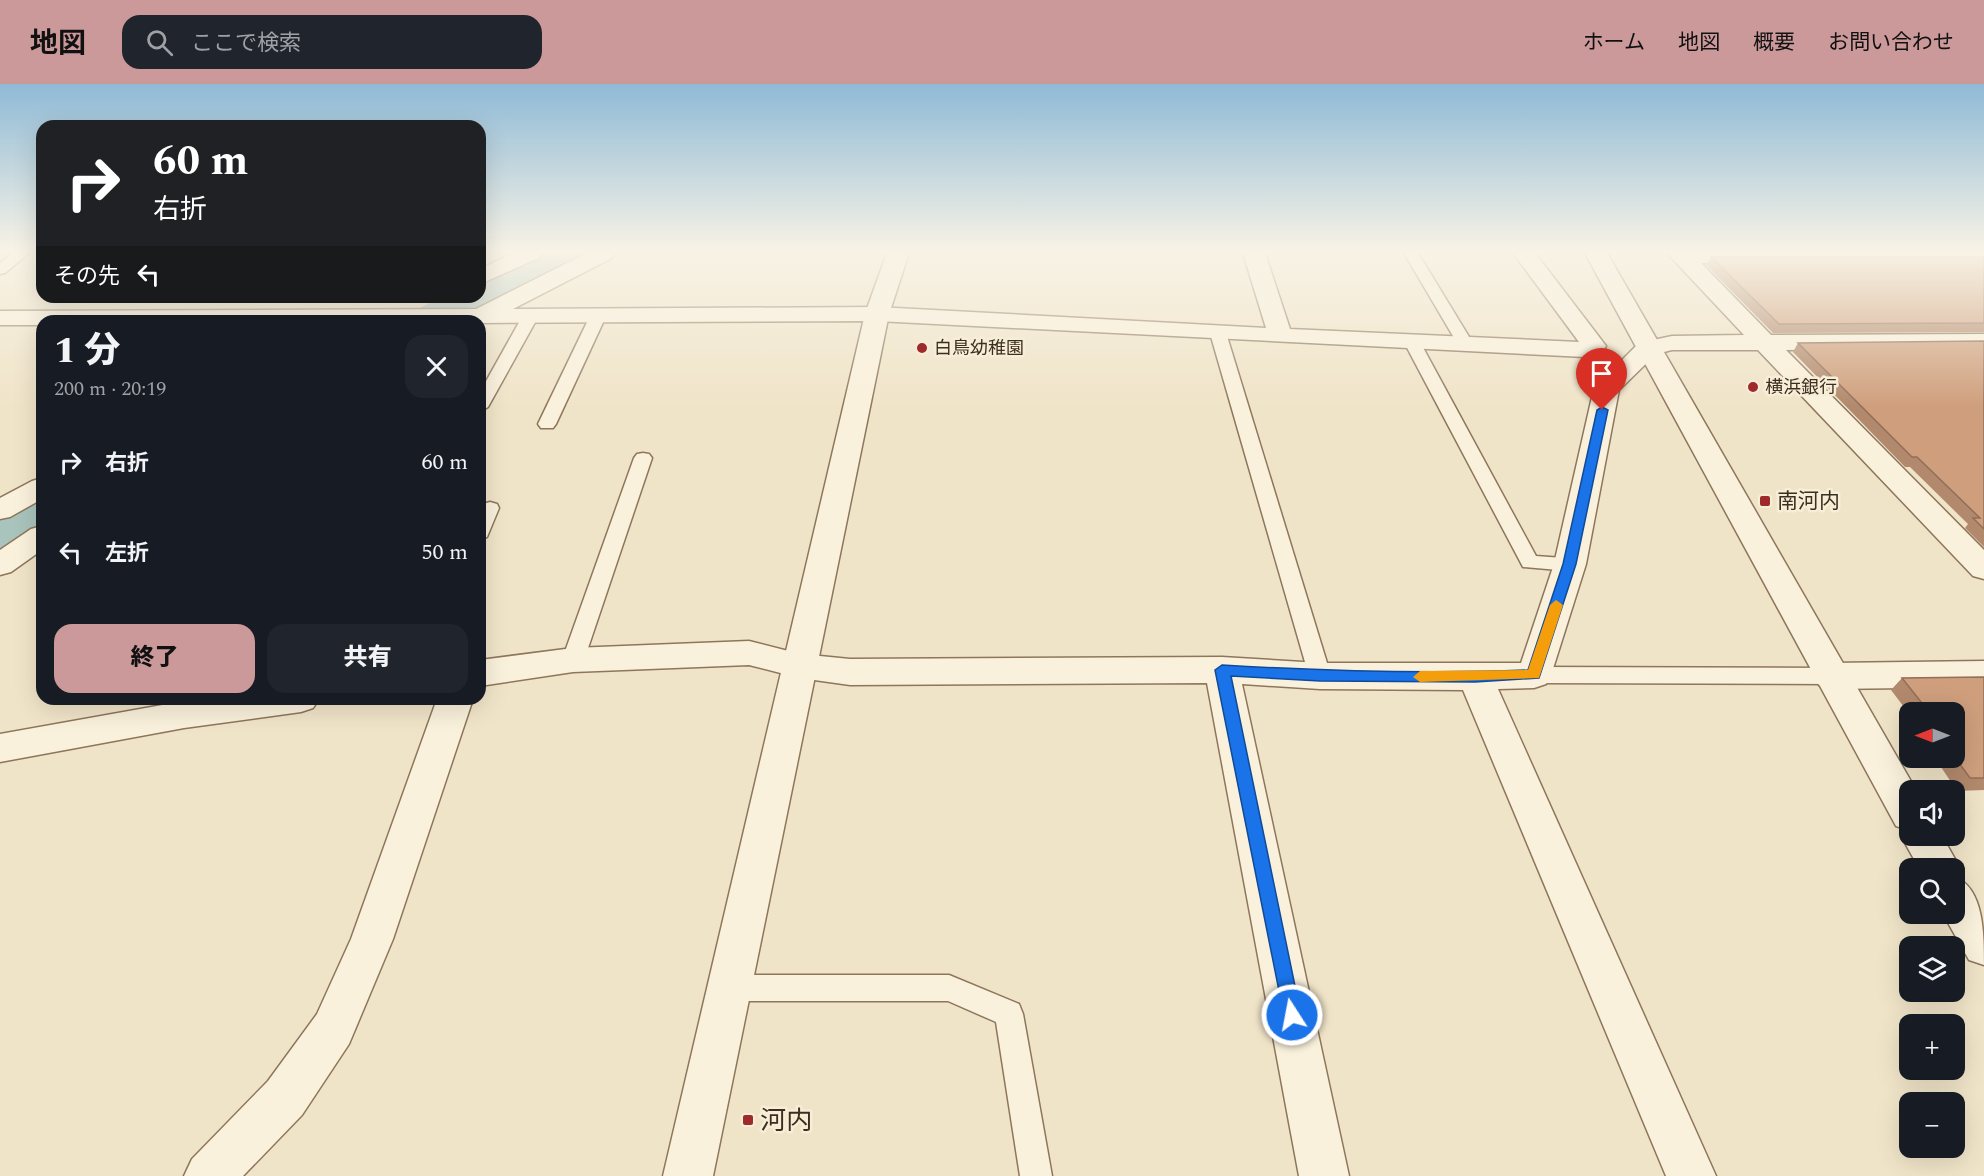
<!DOCTYPE html>
<html lang="ja">
<meta charset="utf-8">
<style>
body{margin:0;font-family:Spectral,"Noto Sans JP",serif;background:#20242c;color:#f1f3f6;height:100vh;display:flex;flex-direction:column;font-size:22px;white-space:nowrap}
*{box-sizing:border-box;margin:0}
p{font-size:20px;color:#9ea1a6}
.icon{flex:none;width:33px;height:33px;fill:none;stroke:currentColor;stroke-width:2;stroke-linecap:round;stroke-linejoin:round}
.map{position:relative;flex:1;overflow:hidden}
.details{position:absolute;left:36px;top:231px;width:450px;height:390px;display:flex;flex-direction:column;background:#171b24;border-radius:18px;box-shadow:0 6px 24px #0002}
.details>*{flex:none}
.banner{position:absolute;left:36px;top:36px;width:450px;height:183px;border-radius:18px;box-shadow:0 6px 24px #0002;background:#202124;color:#fff;overflow:hidden}
.needle{width:39px;rotate:270deg}
.controls{position:absolute;left:1899px;top:618px;display:grid;gap:12px}
.controls a{display:grid;place-items:center;width:66px;height:66px;border-radius:12px;background:#171b24;box-shadow:0 6px 24px #0002;font-size:30px}
.pin{position:absolute;display:grid;place-items:center;width:51px;height:51px;color:#fff;margin:-62px -26px;border-radius:50% 50% 50% 0;rotate:-45deg;box-shadow:0 0 6px #0007}
.pin .icon{rotate:45deg}
.me{position:absolute;width:66px;margin:-33px;rotate:349deg;stroke-linejoin:round;filter:drop-shadow(0 0 4px #0008)}
.turn{display:flex;align-items:center;gap:21px;height:126px;padding:0 18px;font-size:27px}
.turn .icon{width:78px;height:78px;stroke-width:2.5}
.turn b{display:block;font-size:42px;line-height:51px}
.then{display:flex;align-items:center;height:57px;padding:0 18px;background:#0003;gap:12px;font-size:22px}
.round{display:grid;place-items:center;flex:none;width:63px;height:63px;border-radius:18px;background:#20242c}
.summary{display:flex;align-items:center;justify-content:space-between;height:102px;padding:0 18px}
h1{font-size:36px;font-weight:800;line-height:45px}
.button{display:flex;gap:12px;margin-top:auto;padding:12px 18px}
.button a{flex:1;height:69px;border-radius:18px;background:#cc999b;color:#111;font-size:24px;font-weight:800;line-height:69px;text-align:center}
.button a+a{background:#20242c;color:#f1f3f6}
ul{padding:0;list-style:none}
li{display:flex;align-items:center;gap:18px;height:90px;padding:0 18px}
li div{flex:1}
li b{display:block;font-size:22px}
li em{font-style:normal}
header{display:flex;align-items:center;gap:36px;box-sizing:border-box;height:84px;padding:0 30px;background:#cc999b;color:#111}
header strong{font-size:28px}
nav{display:flex;gap:33px;margin-inline-start:auto;font-size:21px}
.search{width:420px;height:54px;background:#20242c;display:flex;align-items:center;gap:15px;box-sizing:border-box;padding:0 21px;border-radius:18px;color:#9ea1a6;font-size:22px}
.map>svg:first-child{display:block}
.lines{fill:none;stroke-linecap:round;stroke-linejoin:round}
.river{fill:#a9c4bc;fill-rule:evenodd}
.service-casing{stroke:#8d765c;stroke-width:3}
.minor-casing{stroke:#8d765c;stroke-width:3}
.tertiary-casing{stroke:#8d765c;stroke-width:3}
.service{fill:#faf1dc;fill-rule:evenodd}
.minor{fill:#faf1dc;fill-rule:evenodd}
.tertiary{fill:#faf1dc;fill-rule:evenodd}
.wall{fill:#b2896c}
.building{fill:#cf9f7d;stroke:#916f58;stroke-width:1.5}
.route{fill:#1a73e8;stroke:#114b97;stroke-width:1.5}
.slow{fill:#f59e0b}
.poi-dot{fill:#9e2a2b;stroke:#f7eed8;stroke-width:2}
.labels{text-anchor:middle;stroke-width:5;stroke-linejoin:round;paint-order:stroke}
.far-poi-label{font-size:18px;fill:#3d2e20;stroke:#f7eed8;text-anchor:start}
.poi-label{font-size:21px;fill:#3d2e20;stroke:#f7eed8;text-anchor:start}
.near-poi-label{font-size:26px;fill:#3d2e20;stroke:#f7eed8;text-anchor:start}
</style>
<header>
<strong>地図</strong>
<div class="search"><svg class="icon" aria-label="search" viewBox="0 0 24 24"><circle cx="10" cy="10" r="6"/><path d="M15 15l6 6"/></svg>ここで検索</div>
<nav><a>ホーム</a><a>地図</a><a>概要</a><a>お問い合わせ</a></nav>
</header>
<div class="map">
<svg width="1984" height="1092" viewBox="0 0 1984 1092">
<rect width="100%" height="100%" fill="#f0e4c8"/>
<g class="lines">
<g class="river">
<path d="M535,169H594L588,179L472,237H408C425,212 453,213 480,213V196Z"/>
<polygon points="42,409 42,457 22,472 0,478 0,428 20,414"/>
</g>
<defs>
<g id="service">
<polygon points="13,169 29,169 5,189 0,190 0,179"/>
<polygon points="1404,169 1418,169 1474,261 1472,264 1460,264"/>
<polygon points="598,227 606,232 556,340 553,344 541,344 538,340 590,232"/>
<polygon points="530,228 538,233 488,323 480,328 480,308 522,233"/>
<polygon points="1218,244 1226,249 1331,592 1328,598 1320,600 1312,598 1309,592 1210,249"/>
<polygon points="1412,253 1420,258 1536,472 1577,475 1580,480 1577,485 1570,487 1523,483 1404,258"/>
<polygon points="643,369 649,370 652,374 584,576 581,582 573,584 565,582 562,576 634,374 637,370"/>
<polygon points="490,418 497,420 499,424 487,453 480,455 480,426 483,420"/>
<polygon points="1534,583 1831,584 1839,586 1842,592 1839,598 1831,600 1534,599 1526,597 1523,591 1526,585"/>
<polygon points="729,891 949,891 1019,920 1023,930 1052,1092 1020,1092 996,938 948,917 729,917 719,913 715,904 719,895"/>
</g>
<g id="minor">
<polygon points="513,169 542,169 539,174 480,200 480,185"/>
<polygon points="587,169 615,169 612,174 513,225 877,223 1266,244 1243,169 1265,169 1290,245 1579,258 1513,169 1535,169 1606,262 1603,267 1585,273 877,237 480,239 480,237 42,237 42,241 0,241 0,227 476,225"/>
<polygon points="1667,169 1984,169 1984,179 1701,179 1771,251 1984,250 1984,264 1786,266 1984,466 1984,495 1973,492 1758,266 1672,266 1656,270 1619,306 1586,480 1551,591 1546,600 1534,604 1498,605 1716,1092 1666,1092 1463,606 1320,605 1242,600 1349,1092 1299,1092 1207,599 850,601 800,594 749,581 573,588 480,602 480,576 573,564 749,557 800,570 850,575 1222,573 1320,579 1521,579 1554,480 1594,304 1639,259 1672,252 1744,251"/>
<polygon points="42,394 42,415 10,433 0,435 0,414 32,397"/>
<polygon points="42,442 42,466 11,488 0,491 0,466 31,445"/>
<polygon points="1984,577 1984,603 1831,605 1819,601 1814,592 1819,583 1831,579"/>
<polygon points="196,615 319,615 313,624 301,628 184,644 0,678 0,650"/>
<polygon points="437,615 473,615 393,855 349,960 302,1031 243,1092 184,1092 192,1075 268,997 317,930 351,855"/>
</g>
<g id="tertiary">
<polygon points="887,169 909,169 889,230 713,1092 663,1092 865,230"/>
<path d="M1585,169H1607L1916,706H1910V752H1942L1960,784L1956,793C1984,806 1984,850 1984,881L1969,876L1943,830H1954V784H1919L1901,752L1905,745L1896,742Z"/>
</g>
</defs>
<use href="#service" class="service-casing"/>
<use href="#minor" class="minor-casing"/>
<use href="#tertiary" class="tertiary-casing"/>
<use href="#service" class="service"/>
<use href="#minor" class="minor"/>
<use href="#tertiary" class="tertiary"/>
</g>
<g class="wall">
<polygon points="1711,173 1984,173 1984,248 1773,249 1706,181"/>
<polygon points="1984,257 1984,463 1965,444 1968,440 1910,383 1905,383 1793,268 1798,259"/>
<polygon points="1984,593 1984,706 1957,707 1935,674 1954,674 1954,628 1910,628 1910,631 1891,606 1902,594"/>
</g>
<g class="building">
<polygon points="1711,173 1984,173 1984,239 1779,240"/>
<polygon points="1984,257 1984,445 1973,434 1980,434 1917,373 1912,373 1798,259"/>
<polygon points="1984,593 1984,694 1970,694 1954,672 1954,628 1929,628 1902,594"/>
</g>
<linearGradient id="sky" x2="0" y2="1"><stop stop-color="#8fbad6"/><stop offset="0.52" stop-color="#f8f3e6"/><stop offset="1" stop-color="#f8f3e6" stop-opacity="0"/></linearGradient>
<rect width="1984" height="322" fill="url(#sky)"/>
<path class="route" d="M1602,323L1608,326L1576,480L1539,594L1475,598L1320,597L1231,592L1301,931L1298,937L1292,940L1285,937L1215,586L1222,581C1324,587 1426,590 1528,586L1563,480L1597,326Z"/>
<polygon class="slow" points="1556,516 1563,521 1539,594 1420,598 1413,593 1420,587 1528,586 1550,521"/>
<g class="poi-dot">
<circle cx="922" cy="264" r="6"/>
<circle cx="1753" cy="303" r="6"/>
<rect x="1759" y="411" width="12" height="12" rx="3"/>
<rect x="742" y="1030" width="12" height="12" rx="3"/>
</g>
<g class="labels">
<g class="far-poi-label">
<text x="934" y="270">白鳥幼稚園</text>
<text x="1765" y="309">横浜銀行</text>
</g>
<g class="poi-label">
<text x="1777" y="424">南河内</text>
</g>
<g class="near-poi-label">
<text x="760" y="1045">河内</text>
</g>
</g>
</svg>
<div class="controls">
<a><svg class="needle" viewBox="-14 -14 28 28"><path d="M0-13l5 13h-10z" fill="#e53935"/><path d="M0 13l5-13h-10z" fill="#9ea1a6"/></svg></a>
<a><svg class="icon" aria-label="sound" viewBox="0 0 24 24"><path d="M4 9h4l5-4v14l-5-4H4zM17 9q2 3 0 6"/></svg></a>
<a><svg class="icon" aria-label="search" viewBox="0 0 24 24"><circle cx="10" cy="10" r="6"/><path d="M15 15l6 6"/></svg></a>
<a><svg class="icon" aria-label="layers" viewBox="0 0 24 24"><path d="M12 4l9 5-9 5-9-5zM3 14l9 5 9-5"/></svg></a>
<a>+</a>
<a>−</a>
</div>
<div class="pin" style="left:1602px;top:326px;background:#d93025"><svg class="icon" aria-label="arrive" viewBox="0 0 24 24"><path d="M6 21V4h12l-3 4 3 4H6"/></svg></div>
<svg class="me" style="left:1292px;top:931px" viewBox="-20 -20 40 40"><circle r="17" fill="#1a73e8" stroke="#fff" stroke-width="3"/><path d="M0-11L8 9 0 5-8 9z" fill="#fff"/></svg>
<div class="banner">
<div class="turn"><svg class="icon" aria-label="right" viewBox="0 0 24 24"><path d="M7 20v-9h11M14 6l5 5-5 5"/></svg><div><b>60 m</b>右折</div></div>
<div class="then">その先<svg class="icon" aria-label="left" viewBox="0 0 24 24"><path d="M17 20v-9H6M10 6l-5 5 5 5"/></svg></div>
</div>
<section class="details">
<div class="summary"><div><h1>1 分</h1><p>200 m · 20:19</p></div><a class="round"><svg class="icon" aria-label="close" viewBox="0 0 24 24"><path d="M6 6l12 12M18 6L6 18"/></svg></a></div>
<ul>
<li><svg class="icon" aria-label="right" viewBox="0 0 24 24"><path d="M7 20v-9h11M14 6l5 5-5 5"/></svg><div><b>右折</b></div><em>60 m</em></li>
<li><svg class="icon" aria-label="left" viewBox="0 0 24 24"><path d="M17 20v-9H6M10 6l-5 5 5 5"/></svg><div><b>左折</b></div><em>50 m</em></li>
</ul>
<div class="button"><a>終了</a><a>共有</a></div>
</section>
</div>
